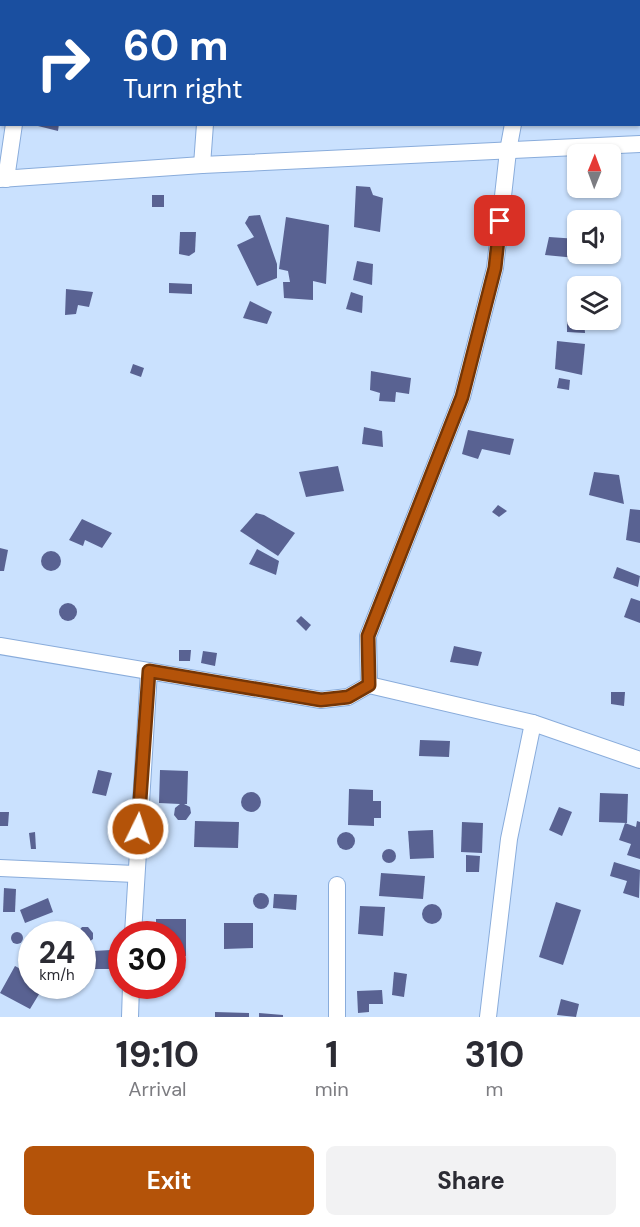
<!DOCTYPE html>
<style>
body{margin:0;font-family:"DM Sans",sans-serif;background:#f2f2f3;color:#2b2b33;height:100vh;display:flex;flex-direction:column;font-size:22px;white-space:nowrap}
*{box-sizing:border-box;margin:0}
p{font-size:20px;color:#7c7c81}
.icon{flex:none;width:33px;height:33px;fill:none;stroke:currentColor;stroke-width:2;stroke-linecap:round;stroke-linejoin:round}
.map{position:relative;height:1017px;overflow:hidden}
.sheet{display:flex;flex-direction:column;background:#fff;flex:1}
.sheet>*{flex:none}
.banner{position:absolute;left:0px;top:0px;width:640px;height:126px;box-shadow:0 2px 4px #0004;background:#1a4fa0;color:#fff;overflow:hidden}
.needle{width:39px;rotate:1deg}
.controls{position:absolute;left:567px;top:144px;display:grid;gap:12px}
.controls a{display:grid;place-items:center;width:54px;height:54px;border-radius:9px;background:#fff;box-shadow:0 2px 4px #0004;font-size:30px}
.speed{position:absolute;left:18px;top:921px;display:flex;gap:12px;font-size:30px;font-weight:700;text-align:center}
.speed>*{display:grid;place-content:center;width:78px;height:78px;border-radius:50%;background:#fff;box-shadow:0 2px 4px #0004;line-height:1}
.speed small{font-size:15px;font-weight:400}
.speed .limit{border:9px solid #d22;background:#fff;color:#111}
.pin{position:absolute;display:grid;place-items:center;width:51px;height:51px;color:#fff;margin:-26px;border-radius:12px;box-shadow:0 3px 9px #0006}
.me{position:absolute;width:66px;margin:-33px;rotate:4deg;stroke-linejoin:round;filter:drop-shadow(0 0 4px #0008)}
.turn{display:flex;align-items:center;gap:21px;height:126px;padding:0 24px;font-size:27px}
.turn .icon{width:78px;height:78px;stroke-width:2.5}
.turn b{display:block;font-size:42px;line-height:51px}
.eta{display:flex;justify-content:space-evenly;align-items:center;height:102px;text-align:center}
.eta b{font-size:36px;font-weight:700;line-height:42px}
.primary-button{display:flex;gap:12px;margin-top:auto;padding:12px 24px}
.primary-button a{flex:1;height:69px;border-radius:9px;background:#b45309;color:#fff;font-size:24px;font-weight:700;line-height:69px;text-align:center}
.primary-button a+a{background:#f2f2f3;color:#2b2b33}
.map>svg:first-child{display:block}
.building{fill:#596292}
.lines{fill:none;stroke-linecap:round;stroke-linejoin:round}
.street-casing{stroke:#89acdb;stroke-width:18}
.street{stroke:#fff;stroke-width:16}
.route-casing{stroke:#753606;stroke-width:15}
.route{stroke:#b45309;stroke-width:10}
</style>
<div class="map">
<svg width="640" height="1017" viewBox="0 0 640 1017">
<rect width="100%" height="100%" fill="#cae1fe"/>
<g class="building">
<polygon points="30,124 59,124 58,131"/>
<polygon points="356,186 370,187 373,195 383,198 380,232 354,227"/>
<rect x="152" y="195" width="12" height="12"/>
<polygon points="260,215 277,264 277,278 257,286 237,245 254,237 245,223 249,216"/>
<polygon points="286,217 329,225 326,284 313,281 313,300 284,298 283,282 290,282 288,271 279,269"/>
<polygon points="180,232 196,232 195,252 189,256 179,254"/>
<polygon points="549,237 578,239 578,254 597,254 597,260 545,255"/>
<polygon points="357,261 373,264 372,285 353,280"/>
<polygon points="169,283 192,284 192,294 169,293"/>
<polygon points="66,289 93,292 89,307 78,305 76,314 65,315"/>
<polygon points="351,292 363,296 362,313 346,309"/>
<polygon points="572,293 578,294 578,314 570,314"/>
<polygon points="250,301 272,312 267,324 243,318"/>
<polygon points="567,320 584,320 585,333 567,332"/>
<polygon points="557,341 585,344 582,375 555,369"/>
<polygon points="133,364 144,368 141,377 130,373"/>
<polygon points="371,371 411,378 409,394 396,392 395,402 379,401 380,393 370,390"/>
<polygon points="559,378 570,380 569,390 557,388"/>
<polygon points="364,427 382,431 383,447 362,444"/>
<polygon points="468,430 514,439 510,455 482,449 478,459 462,454"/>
<polygon points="338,466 344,491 306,497 299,472"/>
<polygon points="594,472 619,475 624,504 589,495"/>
<polygon points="498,505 507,511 499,517 492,512"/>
<polygon points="630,509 640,510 640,543 626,540"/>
<polygon points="256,513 264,515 295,533 278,556 240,531"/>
<polygon points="82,519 112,533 102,548 85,540 83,546 69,540"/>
<polygon points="0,548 8,550 4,571 0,571"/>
<polygon points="257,549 279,561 276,575 249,564"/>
<circle cx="51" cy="561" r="10"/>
<polygon points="617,567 640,576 638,587 613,578"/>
<polygon points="631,598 640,601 640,623 624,617"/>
<circle cx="68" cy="612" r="9"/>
<polygon points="301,616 311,625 306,631 296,621"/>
<polygon points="454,646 482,652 478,666 450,662"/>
<polygon points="179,650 191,650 190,661 179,661"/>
<polygon points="203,651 217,653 215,666 201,663"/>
<polygon points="611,692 625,692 624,706 611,704"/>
<polygon points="420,740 450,741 449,757 419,756"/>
<polygon points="98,770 112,773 106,796 92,793"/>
<polygon points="160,770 188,771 187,804 184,804 190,807 191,813 186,820 178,820 174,815 175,808 180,804 159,803"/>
<polygon points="349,789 373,790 373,801 381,801 381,818 374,818 374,826 348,825"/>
<circle cx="251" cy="802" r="10"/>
<polygon points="600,793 628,794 627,823 599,822"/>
<polygon points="559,807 572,812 562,836 549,830"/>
<polygon points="0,812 9,812 8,826 0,826"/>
<polygon points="195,821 239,822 238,848 194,847"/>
<polygon points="637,821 640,822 640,859 627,855 631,844 619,840 625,823 636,827"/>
<polygon points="462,822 483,823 482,853 461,852"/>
<polygon points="433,830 434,858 410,859 408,831"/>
<polygon points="35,832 36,849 31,849 29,833"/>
<circle cx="346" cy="841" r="9"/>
<circle cx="389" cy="856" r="7"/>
<polygon points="466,855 480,856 479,872 466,872"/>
<polygon points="614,862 640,870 639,898 623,893 627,881 610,876"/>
<polygon points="381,873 425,876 423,899 379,896"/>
<polygon points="4,888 16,889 15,912 3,912"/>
<circle cx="261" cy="901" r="8"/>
<polygon points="274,894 297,895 296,910 273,908"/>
<polygon points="48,898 53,912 25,923 20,910"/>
<polygon points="556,902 581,910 563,965 539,957"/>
<circle cx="432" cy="914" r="10"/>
<polygon points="360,906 385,907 383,936 358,934"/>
<polygon points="156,919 186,919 186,956 172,956 172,934 156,934"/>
<polygon points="224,923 253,923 253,948 224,949"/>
<polygon points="82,927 88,927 93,933 93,939 86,944 82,943 82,934 76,934"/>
<circle cx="17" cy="938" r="6"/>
<polygon points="111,950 112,969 94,969 93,951"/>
<polygon points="15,966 32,975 32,986 44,986 30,1009 0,993"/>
<polygon points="394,972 407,974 404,997 392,995"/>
<polygon points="382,990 383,1004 369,1004 369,1012 358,1013 357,991"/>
<polygon points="561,999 579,1004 576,1017 557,1015"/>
<polygon points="215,1012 249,1013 249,1017 215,1017"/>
<polygon points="259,1013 283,1015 283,1017 259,1017"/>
</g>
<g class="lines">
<defs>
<g id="street">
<polyline points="30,2 30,0"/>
<polyline points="216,2 216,0"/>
<polyline points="548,2 548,0"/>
<polyline points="202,165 205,124"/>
<polyline points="0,179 202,165 640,144"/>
<polyline points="6,179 14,124"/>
<polyline points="0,646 321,700 348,697 369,685 533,723 640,760"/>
<polyline points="369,685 368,636 462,397 495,268 508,151 513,124"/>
<polyline points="0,868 135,874"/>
<polyline points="133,934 149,671"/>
<polyline points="130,1017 131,986"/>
<polyline points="337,1017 337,885"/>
<polyline points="488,1017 509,839 533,723"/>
</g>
</defs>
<use href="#street" class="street-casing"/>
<use href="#street" class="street"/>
</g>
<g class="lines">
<defs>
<polyline id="route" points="138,829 149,671 321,700 348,697 369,685 368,636 462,397 495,268 500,221"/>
</defs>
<use href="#route" class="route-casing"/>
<use href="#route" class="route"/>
</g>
</svg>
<div class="controls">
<a><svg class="needle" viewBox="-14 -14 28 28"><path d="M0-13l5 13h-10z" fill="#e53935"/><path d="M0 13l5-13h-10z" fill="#7c7c81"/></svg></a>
<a><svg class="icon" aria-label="sound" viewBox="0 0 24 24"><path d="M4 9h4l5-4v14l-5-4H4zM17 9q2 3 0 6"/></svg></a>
<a><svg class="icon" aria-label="layers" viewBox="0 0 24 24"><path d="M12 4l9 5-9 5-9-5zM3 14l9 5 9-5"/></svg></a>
</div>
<div class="speed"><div>24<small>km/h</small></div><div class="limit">30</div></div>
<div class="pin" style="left:500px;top:221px;background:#d93025"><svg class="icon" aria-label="arrive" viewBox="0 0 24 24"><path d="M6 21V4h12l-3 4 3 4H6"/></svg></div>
<svg class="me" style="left:138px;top:829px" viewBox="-20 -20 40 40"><circle r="17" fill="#b45309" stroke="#fff" stroke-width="3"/><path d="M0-11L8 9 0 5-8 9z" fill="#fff"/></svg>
<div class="banner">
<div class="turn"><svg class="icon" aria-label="right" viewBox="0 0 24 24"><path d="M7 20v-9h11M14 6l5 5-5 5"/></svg><div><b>60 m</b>Turn right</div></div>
</div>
</div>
<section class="sheet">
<div class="eta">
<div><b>19:10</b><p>Arrival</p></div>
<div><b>1</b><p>min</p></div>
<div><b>310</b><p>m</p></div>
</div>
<div class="primary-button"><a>Exit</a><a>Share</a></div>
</section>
